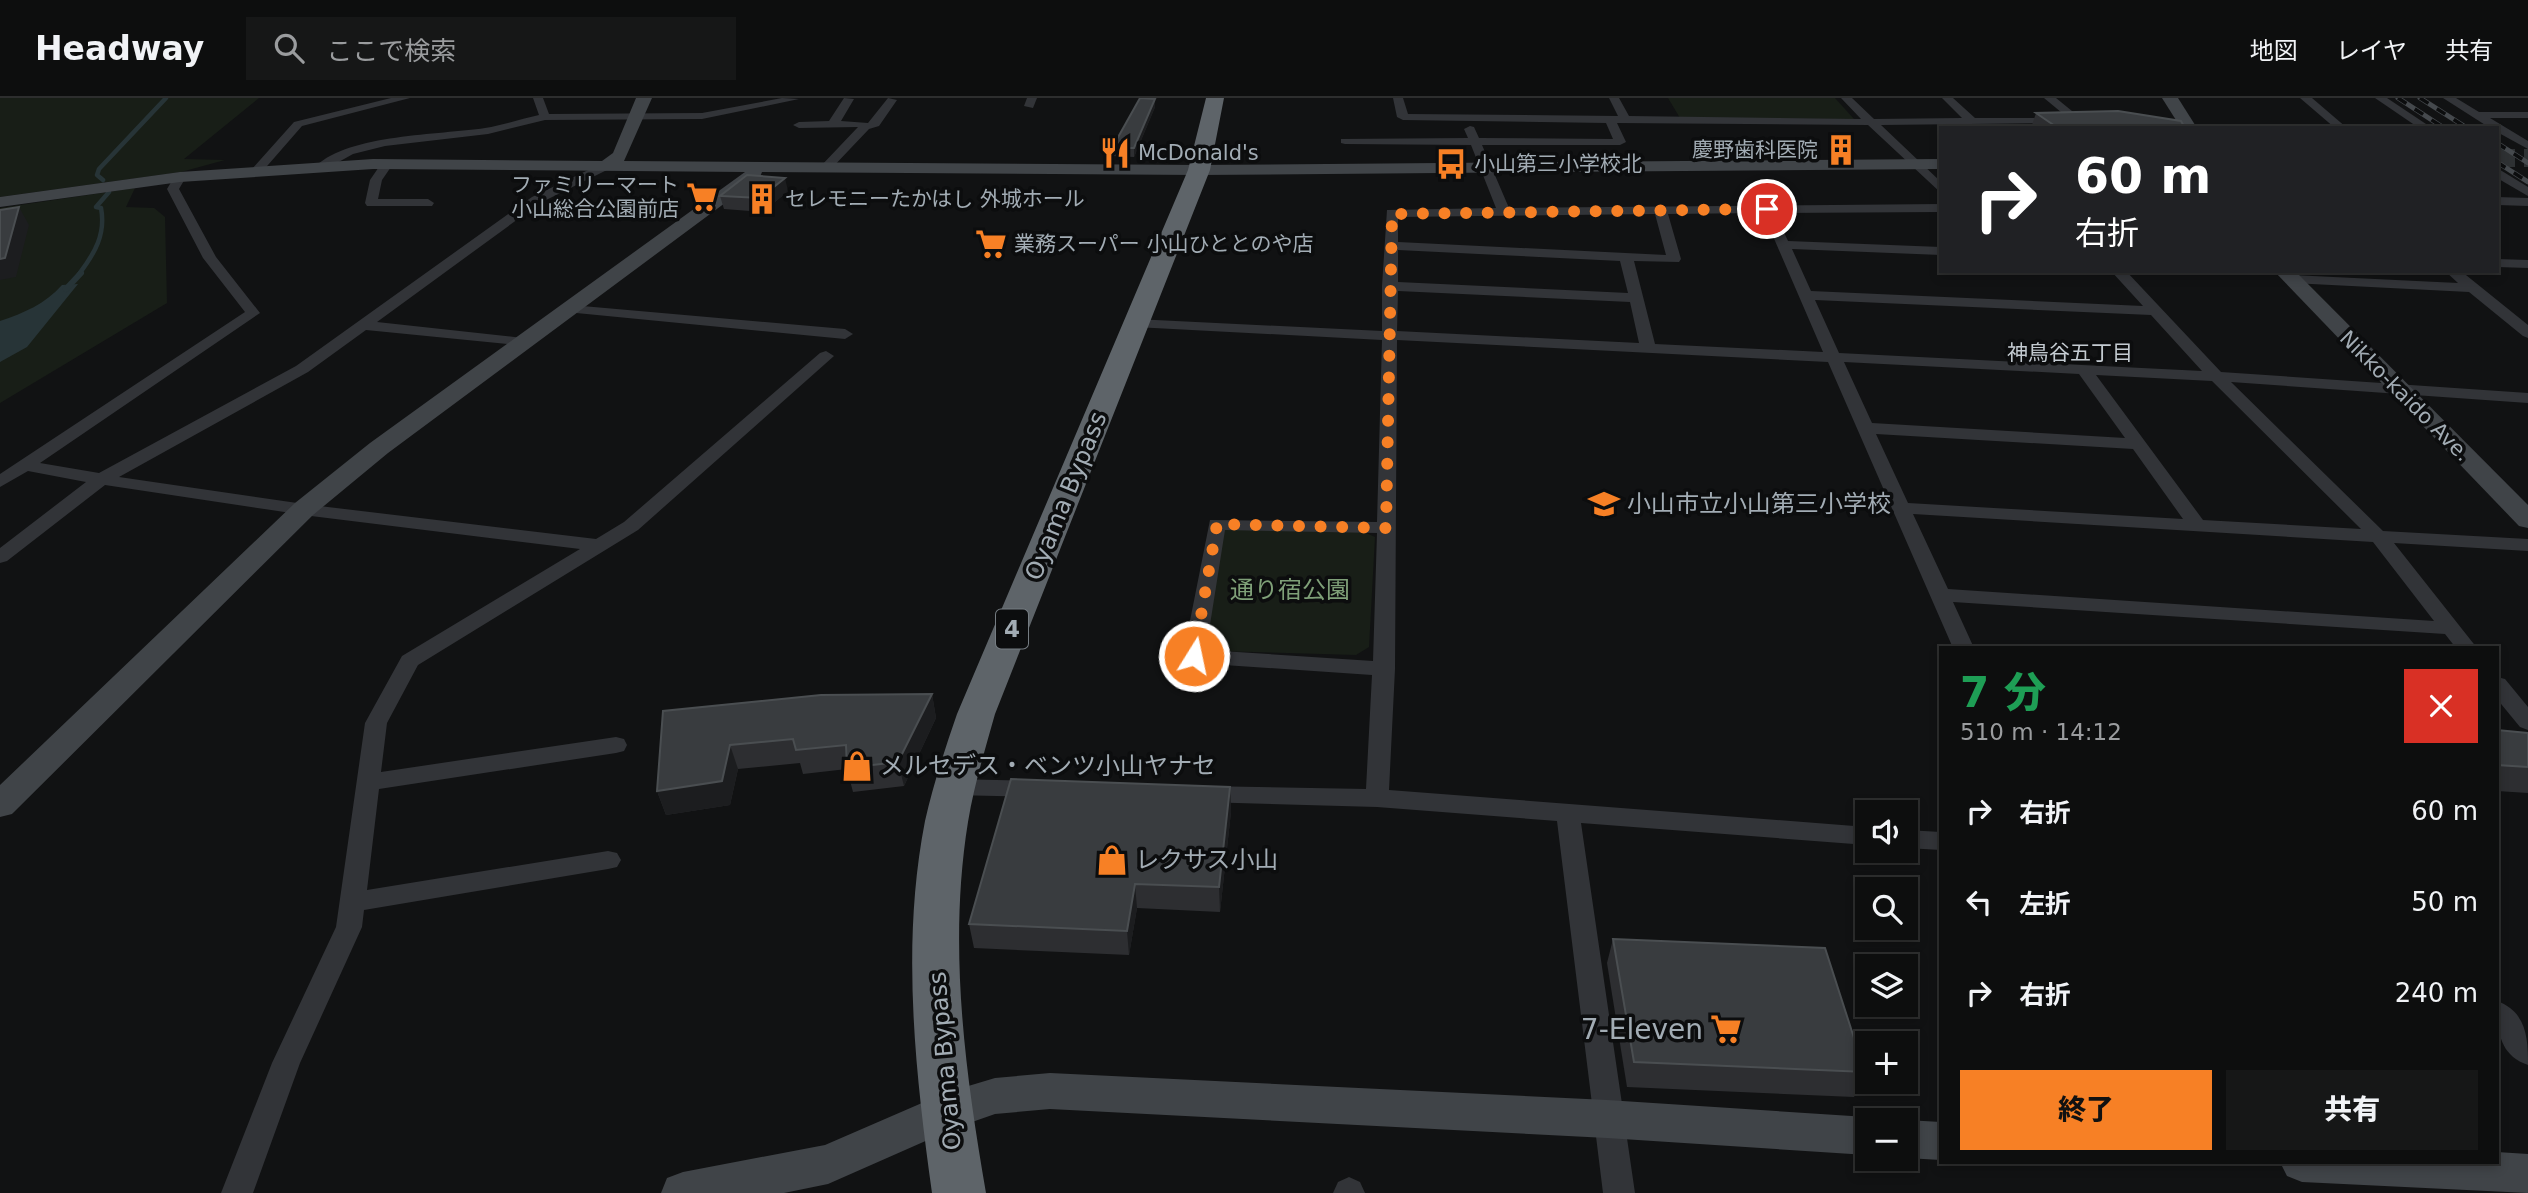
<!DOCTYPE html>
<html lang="ja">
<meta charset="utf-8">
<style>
body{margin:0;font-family:"DejaVu Sans","Noto Sans JP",sans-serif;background:#161717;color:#f1f3f6;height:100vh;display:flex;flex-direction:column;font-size:26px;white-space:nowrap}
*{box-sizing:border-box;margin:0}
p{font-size:23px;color:#9a9c9e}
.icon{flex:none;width:38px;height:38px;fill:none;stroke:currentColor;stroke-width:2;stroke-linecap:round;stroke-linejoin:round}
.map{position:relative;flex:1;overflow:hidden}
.panel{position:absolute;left:1939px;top:548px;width:560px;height:518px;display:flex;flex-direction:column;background:#0d0e0e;border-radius:0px;box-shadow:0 4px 10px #0003,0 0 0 2px #2d2e2e}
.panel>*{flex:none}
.top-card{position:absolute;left:1939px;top:28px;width:560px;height:147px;border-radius:0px;box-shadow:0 4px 10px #0003,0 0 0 2px #2d2e2e;background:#202124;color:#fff;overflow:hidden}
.fabs{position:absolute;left:1855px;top:702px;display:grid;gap:14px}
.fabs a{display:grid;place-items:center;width:63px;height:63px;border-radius:0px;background:#0d0e0e;box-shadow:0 4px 10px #0003,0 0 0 2px #2d2e2e;font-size:35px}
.pin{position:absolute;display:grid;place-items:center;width:60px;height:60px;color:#fff;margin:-30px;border:4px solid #fff;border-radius:50%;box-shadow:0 2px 7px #0007}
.me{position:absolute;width:77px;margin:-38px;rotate:10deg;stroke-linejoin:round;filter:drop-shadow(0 0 5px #0008)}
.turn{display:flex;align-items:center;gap:24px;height:147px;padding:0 21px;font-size:32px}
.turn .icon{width:91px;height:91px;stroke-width:2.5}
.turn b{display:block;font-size:49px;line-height:60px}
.round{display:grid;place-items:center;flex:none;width:74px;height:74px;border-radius:0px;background:#161717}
.summary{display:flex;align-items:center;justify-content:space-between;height:119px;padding:0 21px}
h1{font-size:42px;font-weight:800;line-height:52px;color:#1e9e55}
.cta{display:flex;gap:14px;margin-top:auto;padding:14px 21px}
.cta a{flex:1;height:80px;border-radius:0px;background:#f78025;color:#111;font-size:28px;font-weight:800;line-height:80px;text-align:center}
.cta a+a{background:#161717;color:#f1f3f6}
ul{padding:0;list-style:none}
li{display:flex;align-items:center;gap:21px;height:91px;padding:0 21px}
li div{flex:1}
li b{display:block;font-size:26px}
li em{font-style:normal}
header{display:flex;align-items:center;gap:42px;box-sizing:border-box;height:98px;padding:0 35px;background:#0d0e0e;border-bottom:2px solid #2d2e2e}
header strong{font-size:33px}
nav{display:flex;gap:38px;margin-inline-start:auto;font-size:24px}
.search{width:490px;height:63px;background:#161717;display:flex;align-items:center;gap:18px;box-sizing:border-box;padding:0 24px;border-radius:0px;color:#9a9c9e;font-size:26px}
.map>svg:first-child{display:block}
.green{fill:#181e17}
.water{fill:#273437}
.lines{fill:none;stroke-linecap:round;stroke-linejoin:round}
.stream-far1{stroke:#273437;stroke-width:4.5}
.stream{stroke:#273437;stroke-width:6}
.secondary-tunnel{stroke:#2e3133;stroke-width:18;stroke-dasharray:18 9;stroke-linecap:butt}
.street{fill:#323438;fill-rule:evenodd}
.secondary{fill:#404448;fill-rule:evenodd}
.highway{fill:#5e6469;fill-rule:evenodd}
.rail-casing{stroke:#45494d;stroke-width:5}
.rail{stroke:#0c0d0e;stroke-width:3.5;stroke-dasharray:10;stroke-linecap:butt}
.wall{fill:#2d2e31}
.shaded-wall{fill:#1c1d1f}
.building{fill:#393c3f;stroke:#4a4e51;stroke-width:2}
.route{stroke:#f78025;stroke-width:12;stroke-dasharray:0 21.6}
.labels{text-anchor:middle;stroke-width:7;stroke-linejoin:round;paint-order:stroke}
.far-poi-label{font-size:21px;fill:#a2acb4;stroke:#0c0d0e;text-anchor:start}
.far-neighbourhood-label{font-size:21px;fill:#c3cad0;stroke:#0c0d0e}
.far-street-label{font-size:21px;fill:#a2acb4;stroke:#0c0d0e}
.shield{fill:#0c0d0e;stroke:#757c82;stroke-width:2}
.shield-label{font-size:23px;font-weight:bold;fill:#a2acb4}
.street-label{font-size:24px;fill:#a2acb4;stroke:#0c0d0e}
.poi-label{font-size:24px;fill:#a2acb4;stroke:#0c0d0e;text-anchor:start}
.park-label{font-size:24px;fill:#7fa078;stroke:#0c0d0e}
.near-poi-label{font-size:28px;fill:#a2acb4;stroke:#0c0d0e;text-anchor:end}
</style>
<header>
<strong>Headway</strong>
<div class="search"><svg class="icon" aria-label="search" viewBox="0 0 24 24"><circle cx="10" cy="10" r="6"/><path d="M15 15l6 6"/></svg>ここで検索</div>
<nav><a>地図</a><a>レイヤ</a><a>共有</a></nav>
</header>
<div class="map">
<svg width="2528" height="1095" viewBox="0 0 2528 1095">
<rect width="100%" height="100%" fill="#111213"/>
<g class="green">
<polygon points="0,0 259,0 184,61 225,62 181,74 0,99"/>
<polygon points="1668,0 1835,0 1854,21 1680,20"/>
<polygon points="135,90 126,109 154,110 165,119 167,205 0,305 0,110"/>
<polygon points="1230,428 1359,432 1375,439 1369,549 1356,557 1216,553 1206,546 1221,434"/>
</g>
<path class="water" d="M78,186L27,249L0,264V223C24,215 45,206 62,187Z"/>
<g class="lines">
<g class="stream-far1">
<polyline points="103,82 97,77 99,71 166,0"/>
<path d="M79,176C95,155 106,136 101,110L96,109L109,94"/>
</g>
<polyline class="stream" points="66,191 81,175"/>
<polyline class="secondary-tunnel" points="2497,60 2528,60"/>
<g class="street">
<polygon points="391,0 410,0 302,28 261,75 251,72 294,24"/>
<path d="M533,0H543L549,16L702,15L782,0L799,1L702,21L545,22L488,36L385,48L353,56L326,71L316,68C350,36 439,37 485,30C503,27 521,21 539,17Z"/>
<polygon points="888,0 897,2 879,28 869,31 830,72 820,69 858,29 799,30 793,27 799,24 829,23 844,0 854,1 841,23 868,25"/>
<polygon points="1027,0 1037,0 1033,10 1024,8"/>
<path d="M1393,0H1403L1408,16L1618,18L1609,0H1619L1629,18L1861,21L1841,0H1852L1874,21L1962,20L1942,0H1953L1975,20H2065V24L2061,25L1881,27L1941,84V95L1868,27L1617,25L1626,44L1620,47H1482L1509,110L1941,106V114L1775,115L1788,143L1941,149V157L1792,151L1811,193L2143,208L2111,173H2126L2221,274L2528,295V305L2231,284L2383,433L2528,441V453L2394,445L2477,550H2456L2445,536L1953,504L1974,550H1953L1828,264L1397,242L1395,571L1389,692L1867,729V747L1581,725L1635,1095H1603L1557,723L1377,709L1202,704L1194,702L1190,696L1194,690L1202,688L1366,691L1372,577L1194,565L1187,563L1183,558L1210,422L1377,424L1382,242L1135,229L1128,225L1135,221L1382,233V188L1387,112L1496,110L1471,47L1345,46L1341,45V41L1468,40L1464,31L1470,28L1474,29L1479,40L1613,41L1606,25L1403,22L1397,19ZM1763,115L1823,254L1655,246L1634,163L1679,164L1681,161L1668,116ZM1655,116L1666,157L1398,144V119ZM1398,152L1620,163L1628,195L1398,184ZM1398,193L1630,204L1639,245L1397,233ZM1815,202L2151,217L2202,273L1839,255ZM1844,264L2079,276L2125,340L1872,325ZM2096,277L2212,283L2361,431L2203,422ZM1876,336L2133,351L2183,421L1908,405ZM1913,416L2373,444L2434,523L1948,491ZM1225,432L1377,435L1373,563L1206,552Z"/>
<polygon points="2044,0 2056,0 2083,22 2073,24"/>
<polygon points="2300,0 2312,0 2347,30 2335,30"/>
<polygon points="2375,0 2387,0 2432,30 2419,30"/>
<polygon points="2443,0 2456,0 2479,14 2528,14 2528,20 2490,20 2528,43 2528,51 2497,34 2497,30 2490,30"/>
<polygon points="387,62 393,66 382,82 378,101 428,101 434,105 432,108 367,108 365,105 370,82 383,63"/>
<polygon points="607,63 611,64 611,70 540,105 377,224 523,240 531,245 528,248 366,232 308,274 119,379 311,407 596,441 624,424 820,255 826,253 834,258 638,432 418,567 387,625 381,674 616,639 624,641 627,647 624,653 616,655 379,691 367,792 608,753 617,755 621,762 617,769 608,771 364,812 362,829 300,965 253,1095 221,1095 272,965 336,829 365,625 402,558 580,451 311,418 105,387 7,463 0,465 0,450 86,384 28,373 0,389 0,376 245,214 203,160 167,91 176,76 186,79 179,91 216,159 260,215 40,365 99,375 296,268 532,99"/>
<polygon points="2497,70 2528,89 2528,98 2497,80"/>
<polygon points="2497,99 2528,100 2528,108 2497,107"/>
<polygon points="2497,161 2528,162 2528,170 2497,169"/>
<polygon points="2445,173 2461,173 2528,227 2528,240 2523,238 2469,194 2292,185 2285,181 2292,177 2458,185"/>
<polygon points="571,207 845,231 853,236 845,241 566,214 564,211"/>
<polygon points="2497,579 2505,581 2528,609 2528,632 2520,629 2497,601"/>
<polygon points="953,681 1037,683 1045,685 1049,691 1045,697 1037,699 953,697 945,695 941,689 945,683"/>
<polygon points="1906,732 1941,734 1941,752 1906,750"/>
<path d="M2497,903C2527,914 2528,941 2528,967C2498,957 2497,930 2497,903Z"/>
<polygon points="1349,1079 1360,1084 1365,1095 1333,1095 1338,1084"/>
</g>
<g class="secondary">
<polygon points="636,0 652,0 624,63 1199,67 1941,61 1941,71 1199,77 762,74 760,79 388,355 313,417 12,716 0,719 0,687 295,405 370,345 745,74 373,71 180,84 0,109 0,99 180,74 373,61 602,63 613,55"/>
<polygon points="2162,0 2178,0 2197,30 2181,30"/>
<polygon points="2274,173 2295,173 2528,407 2528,430 2519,428"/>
<polygon points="1050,975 1607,1002 1867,1019 1876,1022 1867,1022 1867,1057 1607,1040 1050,1011 995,1016 955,1030 828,1086 784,1095 661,1095 667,1080 683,1074 825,1047 945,995 995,980"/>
<polygon points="1905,1022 1906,1022 1941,1024 1941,1062 1906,1060"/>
<polygon points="2497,1054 2528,1056 2528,1095 2302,1084 2287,1078 2280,1064 2497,1064"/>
</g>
<path class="highway" d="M1206,0H1224L1210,72L995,616C985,652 974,687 968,724C948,848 965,973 986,1095H932C915,972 901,846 925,723C933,687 945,651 957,616L1188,72Z"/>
<defs>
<g id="rail">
<polyline points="2398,0 2444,30"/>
<polyline points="2420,0 2467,30"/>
<polyline points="2497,45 2528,65"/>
<polyline points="2497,64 2528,84"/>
</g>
</defs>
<use href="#rail" class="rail-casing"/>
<use href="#rail" class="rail"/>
</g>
<g class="wall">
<polygon points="1155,1 1155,9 1134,59 1112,58 1112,50"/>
<polygon points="2036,15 2185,30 2035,30 2032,27"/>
<polygon points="788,93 763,114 724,111 720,98"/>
<polygon points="932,596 936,620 904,688 853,694 847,671 803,676 800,665 738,671 730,707 666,717 657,693 663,613"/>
<polygon points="2497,632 2528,635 2528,695 2497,693"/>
<polygon points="1230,689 1231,714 1220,814 1137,810 1129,857 974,850 969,826"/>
<polygon points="1613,841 1865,974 1854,999 1627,989 1607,865"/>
</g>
<g class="shaded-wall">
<polygon points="1155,1 1155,9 1134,59 1134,50"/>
<polygon points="785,80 788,93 763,114 760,100"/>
<polygon points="19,109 29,127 16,179 0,182 0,161"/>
<polygon points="932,596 936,620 904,688 898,664"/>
<polygon points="730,647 738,671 730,707 666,717 657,693"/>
<polygon points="1230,689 1231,714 1220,814 1219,789"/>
<polygon points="1135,786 1137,810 1129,857 1127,833"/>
</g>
<g class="building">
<polygon points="1140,0 1155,1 1134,50 1112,50"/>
<polygon points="2118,13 2181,23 2185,30 2058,30 2036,15"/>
<polygon points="747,77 785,80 760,100 720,98"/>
<polygon points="19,109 5,160 0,161 0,112"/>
<polygon points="932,596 898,664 847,670 846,647 796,652 793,641 730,647 722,683 657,693 663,613 821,597"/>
<polygon points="2497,632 2528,635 2528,669 2497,667"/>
<polygon points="1011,681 1230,689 1219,789 1135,786 1127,833 969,826"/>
<polygon points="1613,841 1825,850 1865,974 1634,964"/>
</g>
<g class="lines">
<polyline class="route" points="1194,558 1217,426 1386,430 1392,116 1767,111"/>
</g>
<defs>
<symbol id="building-bare" viewBox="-9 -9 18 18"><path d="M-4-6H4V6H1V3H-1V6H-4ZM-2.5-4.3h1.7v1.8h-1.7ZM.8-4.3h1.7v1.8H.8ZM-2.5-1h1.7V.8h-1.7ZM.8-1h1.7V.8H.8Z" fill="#f78025" stroke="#0c0d0e" stroke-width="2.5" paint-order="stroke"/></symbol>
<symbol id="restaurant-bare" viewBox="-9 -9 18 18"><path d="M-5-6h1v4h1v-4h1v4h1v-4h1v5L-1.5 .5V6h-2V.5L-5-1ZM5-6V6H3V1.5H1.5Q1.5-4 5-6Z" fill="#f78025" stroke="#0c0d0e" stroke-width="2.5" paint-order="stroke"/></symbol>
<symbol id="bus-bare" viewBox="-9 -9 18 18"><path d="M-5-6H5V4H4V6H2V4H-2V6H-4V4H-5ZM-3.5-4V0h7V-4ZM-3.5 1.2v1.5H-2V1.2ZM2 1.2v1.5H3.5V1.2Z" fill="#f78025" stroke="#0c0d0e" stroke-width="2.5" paint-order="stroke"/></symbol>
<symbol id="supermarket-bare" viewBox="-9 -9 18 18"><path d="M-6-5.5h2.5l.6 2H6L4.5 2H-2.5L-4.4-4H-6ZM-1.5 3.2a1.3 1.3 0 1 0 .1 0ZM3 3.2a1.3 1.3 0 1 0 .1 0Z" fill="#f78025" stroke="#0c0d0e" stroke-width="2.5" paint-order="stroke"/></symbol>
<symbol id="school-bare" viewBox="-9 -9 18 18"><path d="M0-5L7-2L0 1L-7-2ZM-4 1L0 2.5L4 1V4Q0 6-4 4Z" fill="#f78025" stroke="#0c0d0e" stroke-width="2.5" paint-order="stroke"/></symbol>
<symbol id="shop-bare" viewBox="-9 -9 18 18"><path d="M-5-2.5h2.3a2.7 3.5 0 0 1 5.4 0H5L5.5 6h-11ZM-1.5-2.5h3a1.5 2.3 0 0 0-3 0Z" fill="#f78025" stroke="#0c0d0e" stroke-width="2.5" paint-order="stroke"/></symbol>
</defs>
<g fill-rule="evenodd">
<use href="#building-bare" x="1819" y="30" width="44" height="44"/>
<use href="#restaurant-bare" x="1093" y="33" width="44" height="44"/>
<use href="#bus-bare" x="1429" y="44" width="44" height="44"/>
<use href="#supermarket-bare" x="680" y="77" width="44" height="44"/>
<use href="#building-bare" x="740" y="79" width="44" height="44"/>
<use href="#supermarket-bare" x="969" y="124" width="44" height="44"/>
<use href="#school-bare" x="1582" y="384" width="44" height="44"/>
<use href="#shop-bare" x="835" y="646" width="44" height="44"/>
<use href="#shop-bare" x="1090" y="740" width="44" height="44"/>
<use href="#supermarket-bare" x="1704" y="909" width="44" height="44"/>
</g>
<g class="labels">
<g class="far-poi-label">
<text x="1818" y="59" text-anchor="end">慶野歯科医院</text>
<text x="1138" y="62">McDonald's</text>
<text x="1474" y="73">小山第三小学校北</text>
<text x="679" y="94" text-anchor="end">ファミリーマート<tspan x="679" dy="24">小山総合公園前店</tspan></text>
<text x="785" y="108">セレモニーたかはし 外城ホール</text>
<text x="1014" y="153">業務スーパー 小山ひととのや店</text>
</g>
<g class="far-neighbourhood-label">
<text x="2070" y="262">神鳥谷五丁目</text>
</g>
<g class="far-street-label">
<text transform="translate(2405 298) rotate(45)" y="7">Nikko-kaido Ave.</text>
</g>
<rect class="shield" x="996" y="511.5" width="32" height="39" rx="5"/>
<g class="shield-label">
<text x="1012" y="539">4</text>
</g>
<g class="street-label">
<text transform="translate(1066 398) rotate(-68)" y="8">Oyama Bypass</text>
<text transform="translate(945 963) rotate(-95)" y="8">Oyama Bypass</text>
</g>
<g class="poi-label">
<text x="1627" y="414">小山市立小山第三小学校</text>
<text x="880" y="676">メルセデス・ベンツ小山ヤナセ</text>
<text x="1135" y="770">レクサス小山</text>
</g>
<g class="park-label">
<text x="1290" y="500">通り宿公園</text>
</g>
<g class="near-poi-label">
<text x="1703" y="941">7-Eleven</text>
</g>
</g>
</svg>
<div class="fabs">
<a><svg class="icon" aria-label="sound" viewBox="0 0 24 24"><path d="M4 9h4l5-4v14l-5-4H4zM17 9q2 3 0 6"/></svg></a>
<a><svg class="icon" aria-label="search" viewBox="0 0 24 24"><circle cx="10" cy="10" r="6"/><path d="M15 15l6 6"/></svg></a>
<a><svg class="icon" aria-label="layers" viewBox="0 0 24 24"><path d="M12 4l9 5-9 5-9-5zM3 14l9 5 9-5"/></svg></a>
<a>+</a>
<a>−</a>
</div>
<div class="pin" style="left:1767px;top:111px;background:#d93025"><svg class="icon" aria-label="arrive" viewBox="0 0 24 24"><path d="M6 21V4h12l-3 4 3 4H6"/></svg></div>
<svg class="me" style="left:1194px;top:558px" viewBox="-20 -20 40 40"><circle r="17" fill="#f78025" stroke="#fff" stroke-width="3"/><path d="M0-11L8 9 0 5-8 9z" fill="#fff"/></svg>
<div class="top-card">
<div class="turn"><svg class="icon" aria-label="right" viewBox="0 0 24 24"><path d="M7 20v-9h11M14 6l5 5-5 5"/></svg><div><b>60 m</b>右折</div></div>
</div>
<section class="panel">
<div class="summary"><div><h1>7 分</h1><p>510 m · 14:12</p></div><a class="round" style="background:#d93025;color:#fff"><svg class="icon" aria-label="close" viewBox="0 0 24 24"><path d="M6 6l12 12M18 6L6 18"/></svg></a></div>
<ul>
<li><svg class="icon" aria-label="right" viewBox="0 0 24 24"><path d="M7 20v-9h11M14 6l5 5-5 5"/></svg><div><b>右折</b></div><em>60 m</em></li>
<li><svg class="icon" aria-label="left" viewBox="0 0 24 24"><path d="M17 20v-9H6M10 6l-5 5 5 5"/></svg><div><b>左折</b></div><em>50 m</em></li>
<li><svg class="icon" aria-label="right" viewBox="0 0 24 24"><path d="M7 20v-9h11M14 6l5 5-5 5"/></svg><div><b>右折</b></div><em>240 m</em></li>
</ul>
<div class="cta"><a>終了</a><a>共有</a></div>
</section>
</div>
